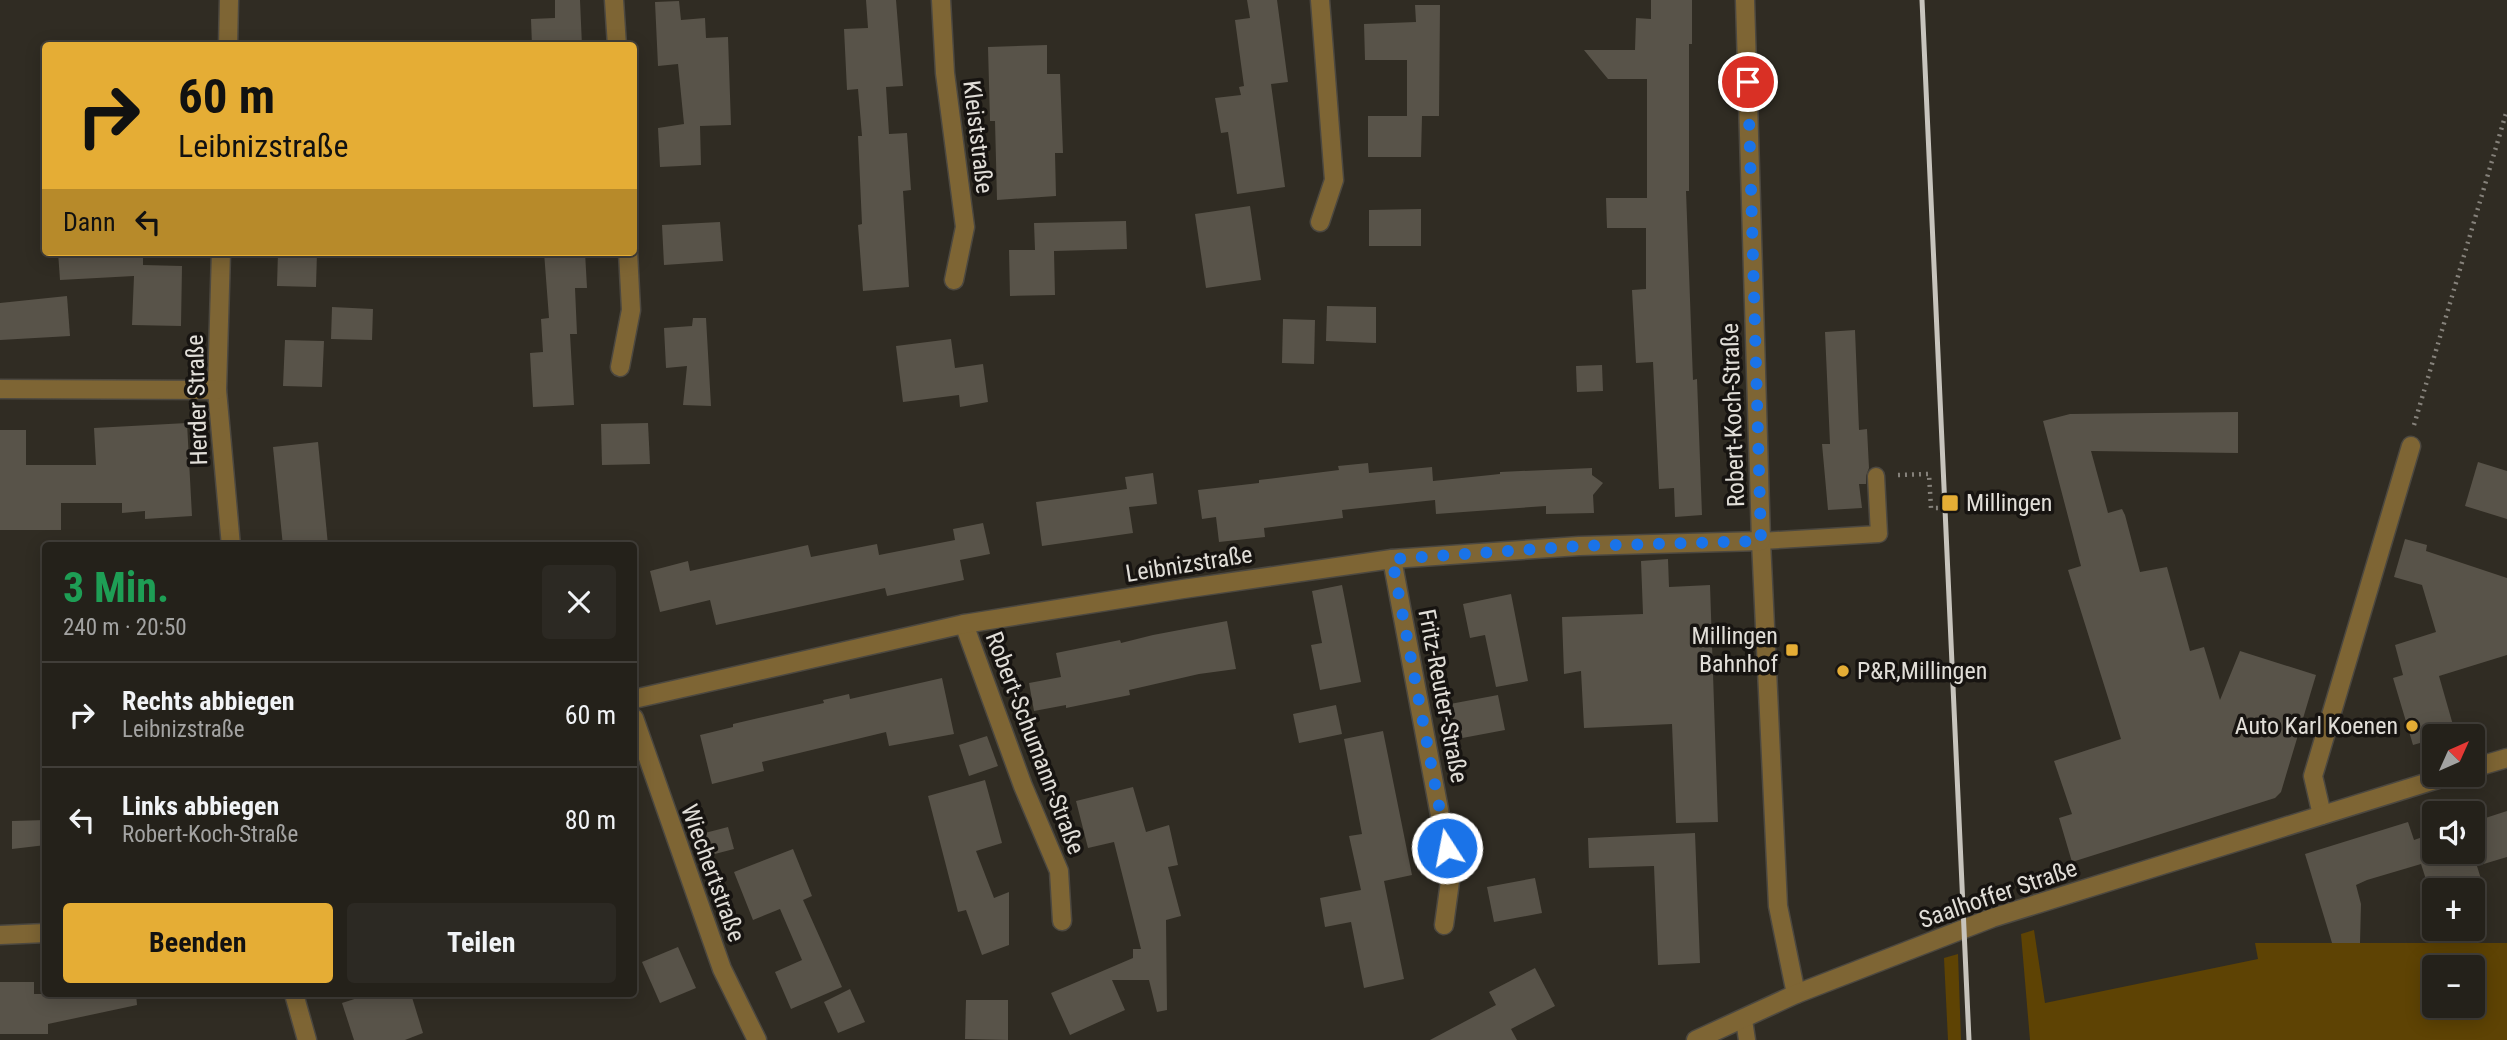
<!DOCTYPE html>
<html lang="de">
<meta charset="utf-8">
<style>
body{margin:0;font-family:"Roboto Condensed",sans-serif;background:#2c2923;color:#f1f3f6;height:100vh;display:flex;flex-direction:column;font-size:26px;white-space:nowrap}
*{box-sizing:border-box;margin:0}
p{font-size:23px;color:#a3a3a2}
.icon{flex:none;width:38px;height:38px;fill:none;stroke:currentColor;stroke-width:2;stroke-linecap:round;stroke-linejoin:round}
.map{position:relative;flex:1;overflow:hidden}
.details{position:absolute;left:42px;top:542px;width:595px;height:455px;display:flex;flex-direction:column;background:#24211a;border-radius:7px;box-shadow:0 4px 18px #0003,0 0 0 2px #413e39}
.details>*{flex:none}
.hud{position:absolute;left:42px;top:42px;width:595px;height:214px;border-radius:7px;box-shadow:0 4px 18px #0003,0 0 0 2px #413e39;background:#e5ad35;color:#111;overflow:hidden}
.needle{width:46px;rotate:45deg}
.fabs{position:absolute;left:2422px;top:724px;display:grid;gap:14px}
.fabs a{display:grid;place-items:center;width:63px;height:63px;border-radius:7px;background:#24211a;box-shadow:0 4px 18px #0003,0 0 0 2px #413e39;font-size:35px}
.pin{position:absolute;display:grid;place-items:center;width:60px;height:60px;color:#fff;margin:-30px;border:4px solid #fff;border-radius:50%;box-shadow:0 2px 7px #0007}
.me{position:absolute;width:77px;margin:-38px;rotate:349deg;stroke-linejoin:round;filter:drop-shadow(0 0 5px #0008)}
.turn{display:flex;align-items:center;gap:24px;height:147px;padding:0 21px;font-size:32px}
.turn .icon{width:91px;height:91px;stroke-width:2.5}
.turn b{display:block;font-size:49px;line-height:60px}
.then{display:flex;align-items:center;height:66px;padding:0 21px;background:#0003;gap:14px;font-size:26px}
.round{display:grid;place-items:center;flex:none;width:74px;height:74px;border-radius:7px;background:#2c2923}
.head{display:flex;align-items:center;justify-content:space-between;height:119px;padding:0 21px}
h1{font-size:42px;font-weight:700;line-height:52px;color:#1e9e55}
.primary-button{display:flex;gap:14px;margin-top:auto;padding:14px 21px}
.primary-button a{flex:1;height:80px;border-radius:7px;background:#e5ad35;color:#111;font-size:28px;font-weight:700;line-height:80px;text-align:center}
.primary-button a+a{background:#2c2923;color:#f1f3f6}
ul{padding:0;list-style:none}
li{display:flex;align-items:center;gap:21px;height:105px;padding:0 21px;border-top:2px solid #413e39}
li div{flex:1}
li b{display:block;font-size:26px}
li em{font-style:normal}
.map>svg:first-child{display:block}
.green{fill:#5e4304;fill-rule:evenodd}
.building{fill:#585349}
.lines{fill:none;stroke-linecap:round;stroke-linejoin:round}
.service-casing{stroke:#4c4840;stroke-width:19}
.minor-casing{stroke:#4c4840;stroke-width:21}
.tertiary-casing{stroke:#4c4840;stroke-width:21}
.path{stroke:#86827b;stroke-width:4.5;stroke-dasharray:2 5;stroke-linecap:butt}
.service{stroke:#7e6534;stroke-width:16}
.minor{stroke:#7e6534;stroke-width:18}
.tertiary{stroke:#7e6534;stroke-width:18}
.rail{stroke:#c7c4bd;stroke-width:5}
.route{stroke:#1a73e8;stroke-width:12;stroke-dasharray:0 21.6}
.poi-dot{fill:#e5ad35;stroke:#171411;stroke-width:2.5}
.labels{text-anchor:middle;stroke-width:7;stroke-linejoin:round;paint-order:stroke}
.street-label{font-size:24px;fill:#e1ded8;stroke:#171411}
.poi-label{font-size:24px;fill:#e1ded8;stroke:#171411;text-anchor:start}
</style>
<div class="map">
<svg width="2507" height="1040" viewBox="0 0 2507 1040">
<rect width="100%" height="100%" fill="#302c23"/>
<g class="green">
<path d="M2034,930L2045,1003L2258,959L2255,943H2507V1040H2030L2021,934ZM2434,968H2473V1006H2434Z"/>
<polygon points="1958,954 1961,1040 1948,1040 1944,958"/>
</g>
<g class="building">
<polygon points="555,0 580,0 582,46 532,46 531,19 555,18"/>
<polygon points="866,0 896,0 903,86 886,87 889,134 907,133 911,190 903,191 909,287 863,291 858,225 862,224 858,136 862,136 858,89 847,90 844,29 868,28"/>
<polygon points="1247,0 1277,0 1288,82 1271,84 1285,187 1237,194 1228,132 1221,133 1215,98 1241,95 1239,87 1244,86 1235,20 1250,18"/>
<polygon points="1651,0 1692,0 1692,44 1689,44 1689,191 1686,191 1693,380 1697,379 1702,515 1675,517 1674,488 1659,489 1653,362 1636,363 1632,290 1646,289 1646,228 1607,228 1606,198 1647,198 1647,79 1608,79 1584,50 1635,50 1636,18 1651,19"/>
<polygon points="679,1 681,20 705,18 706,38 728,37 731,125 700,126 701,165 660,167 658,128 684,124 678,64 658,66 655,2"/>
<polygon points="1415,5 1440,5 1439,116 1422,116 1421,157 1368,157 1368,116 1407,116 1407,60 1365,60 1364,24 1416,22"/>
<polygon points="1047,45 1047,74 1060,74 1063,153 1055,153 1056,196 997,200 995,121 990,121 988,47"/>
<polygon points="1250,206 1261,280 1206,288 1195,214"/>
<polygon points="1421,209 1421,246 1369,246 1369,210"/>
<polygon points="1126,221 1127,249 1054,251 1055,295 1010,296 1009,250 1035,250 1034,223"/>
<polygon points="720,222 723,261 664,265 662,225"/>
<polygon points="58,252 143,252 143,265 182,266 181,326 132,325 134,276 60,280"/>
<polygon points="278,252 317,252 316,287 277,286"/>
<polygon points="544,252 585,252 587,288 575,288 577,334 570,334 574,405 533,407 530,353 543,352 541,319 549,318"/>
<polygon points="67,296 70,336 0,340 0,303"/>
<polygon points="1327,306 1376,307 1376,343 1326,341"/>
<polygon points="332,307 373,309 372,340 331,339"/>
<polygon points="693,318 706,318 711,406 683,405 687,366 666,368 664,328 692,326"/>
<polygon points="1283,319 1315,320 1314,364 1282,363"/>
<polygon points="1855,330 1859,430 1867,429 1869,468 1866,476 1866,484 1859,484 1862,508 1828,510 1822,444 1830,444 1825,332"/>
<polygon points="951,339 955,368 983,364 988,402 960,407 959,395 903,402 896,346"/>
<polygon points="285,340 324,341 322,387 283,386"/>
<polygon points="1602,365 1603,391 1577,392 1576,366"/>
<polygon points="2238,412 2238,453 2091,451 2108,513 2122,509 2125,515 2140,572 2167,567 2190,651 2204,647 2220,700 2240,651 2316,675 2281,792 2275,798 2072,862 2059,818 2072,814 2054,761 2121,739 2068,570 2081,566 2043,421 2070,414"/>
<polygon points="187,423 192,516 145,519 145,511 122,513 122,503 61,503 61,530 0,530 0,430 26,430 26,465 96,465 94,428"/>
<polygon points="648,423 650,464 602,465 601,424"/>
<polygon points="318,442 328,545 283,546 273,447"/>
<polygon points="2478,462 2507,471 2507,519 2465,506"/>
<polygon points="1368,463 1369,473 1432,467 1433,481 1500,474 1500,472 1592,468 1592,475 1603,483 1593,495 1594,513 1546,514 1546,506 1436,514 1435,500 1342,510 1343,518 1264,528 1265,537 1219,542 1216,517 1202,519 1198,490 1259,483 1259,480 1339,470 1338,466"/>
<polygon points="1153,473 1157,504 1129,507 1133,533 1042,546 1036,502 1127,489 1125,477"/>
<polygon points="983,523 990,554 960,560 964,580 887,596 885,588 716,625 710,600 660,612 650,571 688,561 690,571 808,545 811,557 877,544 879,555 955,540 953,529"/>
<polygon points="2405,539 2427,545 2426,551 2507,578 2507,655 2439,676 2455,732 2434,737 2434,739 2413,745 2393,678 2403,675 2395,645 2436,632 2422,585 2394,577"/>
<polygon points="1668,559 1669,587 1710,585 1718,822 1676,823 1672,724 1584,728 1581,671 1564,674 1562,617 1643,614 1641,561"/>
<polygon points="1342,585 1361,682 1320,690 1311,645 1322,643 1312,591"/>
<polygon points="1511,594 1528,681 1496,687 1485,635 1470,638 1463,604"/>
<polygon points="1227,621 1236,669 1199,674 1129,690 1130,695 1066,708 1066,705 1034,711 1029,683 1061,677 1056,653 1120,640 1121,643 1153,635"/>
<polygon points="942,678 954,734 889,746 886,732 762,762 764,771 712,784 700,735 733,727 733,724 824,703 823,700 849,694 850,699"/>
<polygon points="1498,695 1505,730 1457,739 1450,704"/>
<polygon points="1336,705 1342,734 1299,743 1293,714"/>
<polygon points="1383,731 1412,875 1384,881 1404,979 1364,988 1351,922 1325,927 1320,898 1361,890 1349,836 1362,834 1344,739"/>
<polygon points="987,736 998,766 969,776 959,745"/>
<polygon points="985,780 1002,843 976,851 994,898 1009,892 1009,945 982,955 966,910 958,912 928,796"/>
<polygon points="1133,787 1146,832 1169,825 1178,865 1168,867 1181,916 1166,920 1167,1010 1157,1012 1149,980 1112,980 1125,1010 1070,1035 1051,993 1133,958 1133,949 1141,949 1114,842 1088,848 1076,801"/>
<polygon points="2507,811 2507,857 2477,866 2481,879 2444,891 2434,891 2434,894 2431,895 2421,864 2367,880 2356,885 2361,904 2360,943 2332,943 2305,854 2408,822 2414,840 2434,833 2434,852 2473,852 2473,822"/>
<polygon points="46,820 46,845 12,849 12,821"/>
<polygon points="728,827 734,849 707,856 701,834"/>
<polygon points="1695,833 1700,963 1658,965 1654,866 1589,868 1588,838"/>
<polygon points="793,849 812,896 803,900 842,987 791,1009 775,972 802,960 780,909 753,920 734,872"/>
<polygon points="1535,878 1542,913 1494,922 1487,887"/>
<polygon points="678,947 696,988 660,1003 642,962"/>
<polygon points="1535,968 1555,1006 1511,1029 1517,1040 1430,1040 1496,1005 1489,992"/>
<polygon points="0,982 34,982 34,994 136,994 137,1005 48,1024 48,1034 0,1034"/>
<polygon points="850,989 865,1022 838,1033 824,1002"/>
<polygon points="370,994 411,994 423,1033 405,1040 354,1040 342,1003"/>
<polygon points="966,1000 1008,1000 1008,1040 965,1039"/>
</g>
<g class="lines">
<defs>
<g id="service">
<polyline points="1761,541 1879,534 1876,476"/>
<polyline points="1744,1020 1747,1040"/>
</g>
<g id="minor">
<polyline points="614,0 617,46"/>
<polyline points="941,0 945,73 965,227 954,280"/>
<polyline points="1320,0 1334,180 1320,222"/>
<polyline points="1745,0 1761,541 1778,906 1796,994"/>
<polyline points="228,46 229,0"/>
<polyline points="221,252 217,390 231,546"/>
<polyline points="620,367 631,310 628,252"/>
<polyline points="0,389 217,390"/>
<polyline points="1392,559 1451,874 1444,925"/>
<polyline points="964,624 1023,786 1059,871 1062,921"/>
<polyline points="634,699 964,624 1183,589 1392,559 1579,546 1761,541"/>
<polyline points="634,718 722,969 757,1040"/>
<polyline points="2322,815 2313,776 2411,446"/>
<polyline points="0,935 46,933"/>
<polyline points="294,994 307,1040"/>
</g>
<g id="tertiary">
<polyline points="2473,768 2507,758"/>
<polyline points="1696,1040 1796,994 1992,918 2451,775"/>
</g>
</defs>
<use href="#service" class="service-casing"/>
<use href="#minor" class="minor-casing"/>
<use href="#tertiary" class="tertiary-casing"/>
<g class="path">
<polyline points="2414,425 2507,110"/>
<polyline points="1898,475 1929,474 1931,508 1956,508"/>
</g>
<use href="#service" class="service"/>
<use href="#minor" class="minor"/>
<use href="#tertiary" class="tertiary"/>
<polyline class="rail" points="1922,0 1969,1040"/>
</g>
<g class="lines">
<polyline class="route" points="1447,848 1392,559 1580,546 1761,541 1748,82"/>
</g>
<g class="poi-dot">
<rect x="1941" y="494" width="18" height="18" rx="3.5"/>
<rect x="1785" y="643" width="14" height="14" rx="3.5"/>
<circle cx="1843" cy="671" r="7"/>
<circle cx="2412" cy="726" r="7"/>
</g>
<g class="labels">
<g class="street-label">
<text transform="translate(978 137) rotate(83)" y="8">Kleiststraße</text>
<text transform="translate(197 400) rotate(-92)" y="8">Herder Straße</text>
<text transform="translate(1733 415) rotate(-92)" y="8">Robert-Koch-Straße</text>
<text transform="translate(1189 564) rotate(-9)" y="8">Leibnizstraße</text>
<text transform="translate(1443 696) rotate(79)" y="8">Fritz-Reuter-Straße</text>
<text transform="translate(1035 743) rotate(69)" y="8">Robert-Schumann-Straße</text>
<text transform="translate(713 873) rotate(70)" y="8">Wiechertstraße</text>
<text transform="translate(1998 894) rotate(-19)" y="8">Saalhoffer Straße</text>
</g>
<g class="poi-label">
<text x="1966" y="511">Millingen</text>
<text x="1778" y="644" text-anchor="end">Millingen<tspan x="1778" dy="28">Bahnhof</tspan></text>
<text x="1857" y="679">P&amp;R,Millingen</text>
<text x="2398" y="734" text-anchor="end">Auto Karl Koenen</text>
</g>
</g>
</svg>
<div class="fabs">
<a><svg class="needle" viewBox="-14 -14 28 28"><path d="M0-13l5 13h-10z" fill="#e53935"/><path d="M0 13l5-13h-10z" fill="#a3a3a2"/></svg></a>
<a><svg class="icon" aria-label="sound" viewBox="0 0 24 24"><path d="M4 9h4l5-4v14l-5-4H4zM17 9q2 3 0 6"/></svg></a>
<a>+</a>
<a>−</a>
</div>
<div class="pin" style="left:1748px;top:82px;background:#d93025"><svg class="icon" aria-label="arrive" viewBox="0 0 24 24"><path d="M6 21V4h12l-3 4 3 4H6"/></svg></div>
<svg class="me" style="left:1447px;top:848px" viewBox="-20 -20 40 40"><circle r="17" fill="#1a73e8" stroke="#fff" stroke-width="3"/><path d="M0-11L8 9 0 5-8 9z" fill="#fff"/></svg>
<div class="hud">
<div class="turn"><svg class="icon" aria-label="right" viewBox="0 0 24 24"><path d="M7 20v-9h11M14 6l5 5-5 5"/></svg><div><b>60 m</b>Leibnizstraße</div></div>
<div class="then">Dann<svg class="icon" aria-label="left" viewBox="0 0 24 24"><path d="M17 20v-9H6M10 6l-5 5 5 5"/></svg></div>
</div>
<section class="details">
<div class="head"><div><h1>3 Min.</h1><p>240 m · 20:50</p></div><a class="round"><svg class="icon" aria-label="close" viewBox="0 0 24 24"><path d="M6 6l12 12M18 6L6 18"/></svg></a></div>
<ul>
<li><svg class="icon" aria-label="right" viewBox="0 0 24 24"><path d="M7 20v-9h11M14 6l5 5-5 5"/></svg><div><b>Rechts abbiegen</b><p>Leibnizstraße</p></div><em>60 m</em></li>
<li><svg class="icon" aria-label="left" viewBox="0 0 24 24"><path d="M17 20v-9H6M10 6l-5 5 5 5"/></svg><div><b>Links abbiegen</b><p>Robert-Koch-Straße</p></div><em>80 m</em></li>
</ul>
<div class="primary-button"><a>Beenden</a><a>Teilen</a></div>
</section>
</div>
